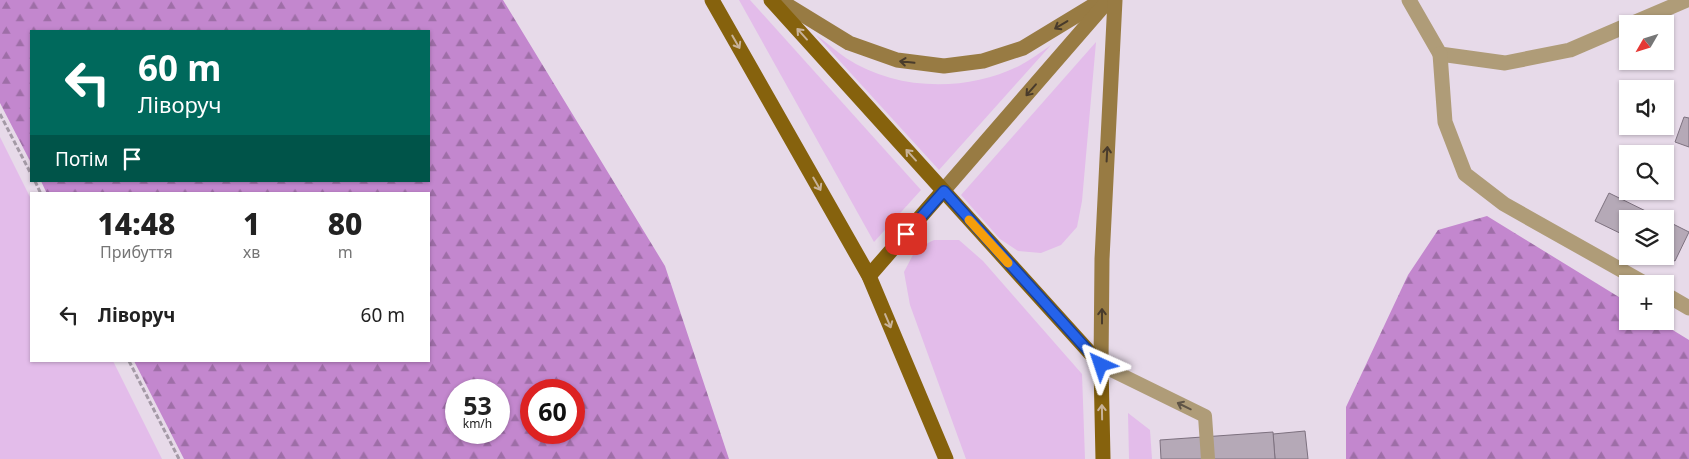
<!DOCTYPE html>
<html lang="uk">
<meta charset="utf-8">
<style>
body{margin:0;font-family:"Noto Sans",sans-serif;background:#f6f6f6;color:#222;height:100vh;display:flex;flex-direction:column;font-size:19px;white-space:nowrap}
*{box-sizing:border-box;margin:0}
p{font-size:16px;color:#767676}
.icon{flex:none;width:28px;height:28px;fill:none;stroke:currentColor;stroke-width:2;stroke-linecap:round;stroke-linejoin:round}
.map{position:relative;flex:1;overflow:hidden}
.sheet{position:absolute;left:30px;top:192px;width:400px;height:170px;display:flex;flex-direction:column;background:#fff;border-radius:0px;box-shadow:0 1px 4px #0004}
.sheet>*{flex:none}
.hud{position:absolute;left:30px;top:30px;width:400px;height:152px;border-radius:0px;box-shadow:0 1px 4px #0004;background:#00695c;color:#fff;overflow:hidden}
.needle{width:32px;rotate:231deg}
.controls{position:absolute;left:1619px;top:15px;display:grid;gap:10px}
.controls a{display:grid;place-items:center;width:55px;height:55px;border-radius:0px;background:#fff;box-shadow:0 1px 4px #0004;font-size:25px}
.speed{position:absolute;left:445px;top:379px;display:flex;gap:10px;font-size:25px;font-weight:700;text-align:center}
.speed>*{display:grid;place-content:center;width:65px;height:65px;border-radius:50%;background:#fff;box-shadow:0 1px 4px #0004;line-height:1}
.speed small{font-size:12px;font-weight:400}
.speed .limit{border:8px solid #d22;background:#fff;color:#111}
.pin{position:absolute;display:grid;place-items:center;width:42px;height:42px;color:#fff;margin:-21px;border-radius:10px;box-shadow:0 2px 8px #0006}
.me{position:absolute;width:55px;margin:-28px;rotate:318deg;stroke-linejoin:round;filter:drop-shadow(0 0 4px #0008)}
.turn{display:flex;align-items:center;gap:18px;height:105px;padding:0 25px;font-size:22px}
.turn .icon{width:65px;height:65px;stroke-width:2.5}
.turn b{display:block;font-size:35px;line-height:42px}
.then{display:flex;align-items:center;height:48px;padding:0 25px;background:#0003;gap:10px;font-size:19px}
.eta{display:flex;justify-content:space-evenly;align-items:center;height:85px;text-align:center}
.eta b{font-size:30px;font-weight:800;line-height:35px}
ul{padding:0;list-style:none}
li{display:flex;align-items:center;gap:15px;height:75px;padding:0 25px}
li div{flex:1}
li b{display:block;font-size:19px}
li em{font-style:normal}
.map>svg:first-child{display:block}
.grass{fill:#e3bcea}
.forest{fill:url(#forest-firs);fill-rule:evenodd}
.building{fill:#b5a9b7;stroke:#7d717f}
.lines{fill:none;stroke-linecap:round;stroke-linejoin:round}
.path{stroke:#a49aa6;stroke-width:3;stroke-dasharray:5 2.5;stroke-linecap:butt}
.lane{stroke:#af9c78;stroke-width:14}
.street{stroke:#af9c78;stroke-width:15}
.secondary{stroke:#987b43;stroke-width:15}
.primary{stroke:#86620d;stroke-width:15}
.oneway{stroke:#493b2b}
.oneway2{stroke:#c8b299}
.oneway3{stroke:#5f5446}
.route-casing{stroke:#184099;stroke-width:12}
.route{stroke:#2563eb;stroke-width:9}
.slow{stroke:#f59e0b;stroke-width:9}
</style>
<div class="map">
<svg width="1689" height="459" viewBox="0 0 1689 459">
<defs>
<pattern id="forest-firs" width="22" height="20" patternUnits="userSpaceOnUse" patternTransform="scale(1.25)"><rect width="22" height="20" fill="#c387ce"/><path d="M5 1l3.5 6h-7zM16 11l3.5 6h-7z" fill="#9e6ea7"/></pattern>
</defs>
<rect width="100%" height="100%" fill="#e7dae9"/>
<g class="grass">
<polygon points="739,0 750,0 921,190 874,242"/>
<path d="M816,35C826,42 836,51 846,58C896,91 966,92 1019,66C1030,60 1041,52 1051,45L939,170Z"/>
<polygon points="1096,42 1082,201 1077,227 1061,245 1041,253 1018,251 1000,239 961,195"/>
<polygon points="0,137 31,199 31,361 113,361 162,459 0,459"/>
<polygon points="934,240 959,240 983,261 1082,374 1085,459 966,459 910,305 904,272 916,249"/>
<polygon points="1128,413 1150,430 1152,459 1129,459"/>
</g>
<g class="forest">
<path d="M0,0H503L665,266L729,459H184L134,361H429V194H47L41,181H429V31H31V163L0,103ZM456,390H499V432H456ZM531,390H574V432H531Z"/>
<polygon points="1487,216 1627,302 1628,321 1658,321 1689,340 1689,459 1346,459 1346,407 1408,275 1438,230"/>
</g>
<g class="building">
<polygon points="1684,117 1689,118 1689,147 1675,142"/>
<polygon points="1609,193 1662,219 1628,219 1628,237 1595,221"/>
<polygon points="1665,220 1689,232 1675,261 1665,256"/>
<polygon points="1305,431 1308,459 1275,459 1273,434"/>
<polygon points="1273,432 1275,459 1161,459 1160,440"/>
</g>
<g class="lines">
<g class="path">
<polyline points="0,114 31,174"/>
<polyline points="35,181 41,194"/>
<polyline points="129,361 179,459"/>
</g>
<polyline class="lane" points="1101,365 1205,416 1208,459"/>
<g class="street">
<polyline points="1409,0 1440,54 1505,63 1570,50 1628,25"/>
<polyline points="1631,24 1687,0"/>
<polyline points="1440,54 1445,122 1465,174 1504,204 1646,284"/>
<polyline points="1665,294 1689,308"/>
</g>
<g class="secondary">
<polyline points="779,0 849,43 897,60 944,66 983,61 1023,48 1102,0"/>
<polyline points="943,191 1106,3"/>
<polyline points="1101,365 1102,259 1115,0"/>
</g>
<g class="primary">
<polyline points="712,0 869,276 946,459"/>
<polyline points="771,0 1101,365 1103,459"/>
<polyline points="869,276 943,191"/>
</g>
</g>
<defs><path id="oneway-shaft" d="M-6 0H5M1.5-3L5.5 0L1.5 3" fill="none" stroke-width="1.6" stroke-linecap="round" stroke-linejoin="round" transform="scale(1.25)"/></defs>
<g class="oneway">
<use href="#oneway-shaft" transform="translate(1061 25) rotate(149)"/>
<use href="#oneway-shaft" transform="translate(907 62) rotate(-174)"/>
<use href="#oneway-shaft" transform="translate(1031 90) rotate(131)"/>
<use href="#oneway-shaft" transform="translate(1107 154) rotate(-87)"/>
<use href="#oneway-shaft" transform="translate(1102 316) rotate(-90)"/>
</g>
<g class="oneway2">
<use href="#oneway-shaft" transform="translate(802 34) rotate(-132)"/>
<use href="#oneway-shaft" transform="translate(736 42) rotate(60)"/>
<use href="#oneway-shaft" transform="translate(911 155) rotate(-132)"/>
<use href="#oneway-shaft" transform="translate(817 184) rotate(60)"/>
<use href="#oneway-shaft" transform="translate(888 321) rotate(67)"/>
<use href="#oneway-shaft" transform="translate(1102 412) rotate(-91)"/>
</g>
<use class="oneway3" href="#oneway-shaft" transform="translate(1184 406) rotate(-154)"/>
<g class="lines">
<defs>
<polyline id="route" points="906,234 944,191 1101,365"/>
</defs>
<use href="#route" class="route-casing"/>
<use href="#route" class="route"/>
<polyline class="slow" points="969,220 1008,263"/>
</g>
</svg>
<div class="controls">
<a><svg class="needle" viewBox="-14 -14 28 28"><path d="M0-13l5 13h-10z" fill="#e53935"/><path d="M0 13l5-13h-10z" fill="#767676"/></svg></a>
<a><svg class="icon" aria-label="sound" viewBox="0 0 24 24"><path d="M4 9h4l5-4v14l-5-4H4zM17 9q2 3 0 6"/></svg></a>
<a><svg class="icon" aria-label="search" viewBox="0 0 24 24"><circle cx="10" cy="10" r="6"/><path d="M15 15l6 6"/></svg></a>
<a><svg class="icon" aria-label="layers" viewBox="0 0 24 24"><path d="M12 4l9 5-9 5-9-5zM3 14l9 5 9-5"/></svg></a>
<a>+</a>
</div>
<div class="speed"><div>53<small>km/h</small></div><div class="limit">60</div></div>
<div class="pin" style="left:906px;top:234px;background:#d93025"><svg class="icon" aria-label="arrive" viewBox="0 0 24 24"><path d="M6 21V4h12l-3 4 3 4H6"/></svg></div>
<svg class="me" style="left:1101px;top:365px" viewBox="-20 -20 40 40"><path d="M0-17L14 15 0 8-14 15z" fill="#2563eb" stroke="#fff" stroke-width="4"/></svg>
<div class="hud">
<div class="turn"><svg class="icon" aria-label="left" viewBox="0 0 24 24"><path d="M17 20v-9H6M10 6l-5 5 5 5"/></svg><div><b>60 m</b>Ліворуч</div></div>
<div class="then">Потім<svg class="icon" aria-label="arrive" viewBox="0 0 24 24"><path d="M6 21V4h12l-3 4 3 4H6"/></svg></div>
</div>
<section class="sheet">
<div class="eta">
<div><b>14:48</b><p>Прибуття</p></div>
<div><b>1</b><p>хв</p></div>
<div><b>80</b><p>m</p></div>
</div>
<ul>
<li><svg class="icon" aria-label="left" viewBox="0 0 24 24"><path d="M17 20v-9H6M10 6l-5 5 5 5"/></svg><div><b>Ліворуч</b></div><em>60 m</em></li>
</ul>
</section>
</div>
